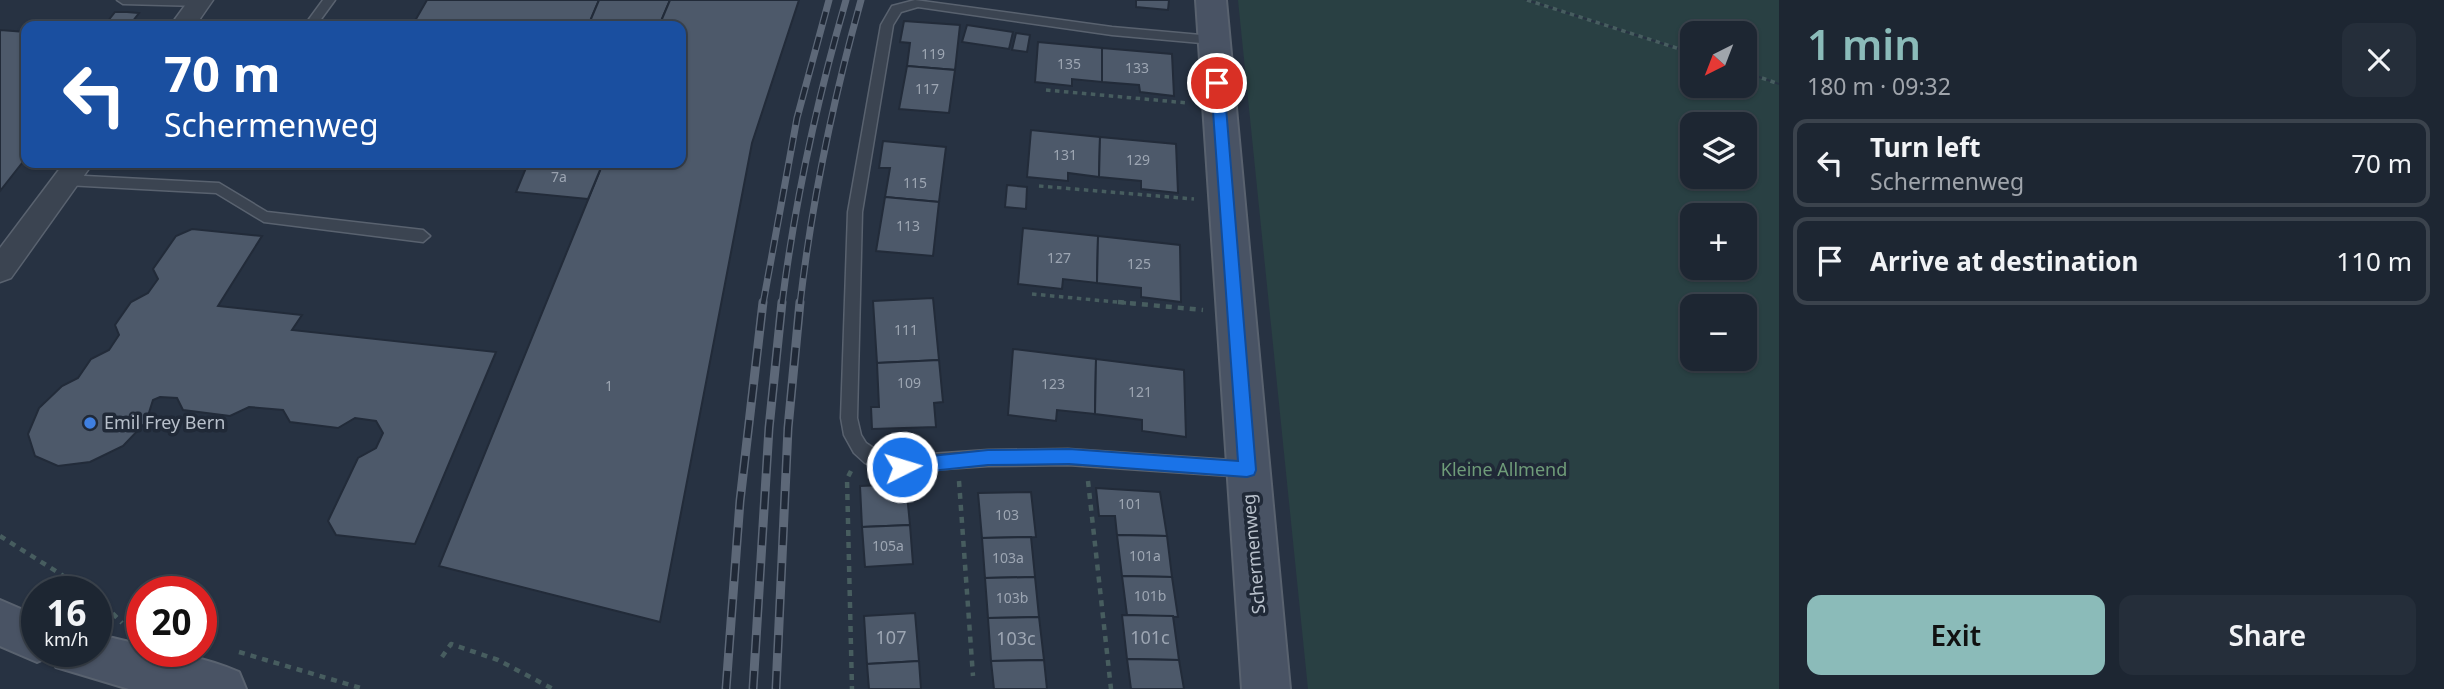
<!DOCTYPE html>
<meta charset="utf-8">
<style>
body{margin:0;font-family:"Noto Sans",sans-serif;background:#252e3a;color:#f1f3f6;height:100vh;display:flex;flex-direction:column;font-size:26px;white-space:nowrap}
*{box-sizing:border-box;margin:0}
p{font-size:23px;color:#a0a5ac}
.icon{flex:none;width:38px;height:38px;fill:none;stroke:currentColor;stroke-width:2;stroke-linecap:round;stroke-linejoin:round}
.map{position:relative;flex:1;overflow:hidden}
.side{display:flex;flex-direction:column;background:#1d2632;width:665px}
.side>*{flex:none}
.top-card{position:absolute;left:21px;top:21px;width:665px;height:147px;border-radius:14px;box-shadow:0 2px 5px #0004,0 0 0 2px #3b434d;background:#1a4fa0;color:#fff;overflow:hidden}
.needle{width:46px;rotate:222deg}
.buttons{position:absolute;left:1680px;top:21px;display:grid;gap:14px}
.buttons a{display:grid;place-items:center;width:77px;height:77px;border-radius:14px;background:#1d2632;box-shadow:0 2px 5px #0004,0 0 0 2px #3b434d;font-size:35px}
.speed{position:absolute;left:21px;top:576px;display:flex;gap:14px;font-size:35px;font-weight:700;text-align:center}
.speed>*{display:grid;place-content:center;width:91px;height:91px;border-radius:50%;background:#1d2632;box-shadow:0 2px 5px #0004,0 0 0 2px #3b434d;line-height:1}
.speed small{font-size:18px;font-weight:400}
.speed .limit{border:10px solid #d22;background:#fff;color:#111}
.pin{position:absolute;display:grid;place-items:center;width:60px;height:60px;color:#fff;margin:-30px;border:4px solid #fff;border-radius:50%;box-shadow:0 2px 7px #0007}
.me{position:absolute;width:77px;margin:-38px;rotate:85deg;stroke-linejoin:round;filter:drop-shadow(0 0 5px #0008)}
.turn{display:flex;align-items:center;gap:24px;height:147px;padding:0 28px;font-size:32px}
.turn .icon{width:91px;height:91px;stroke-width:2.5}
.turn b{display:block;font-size:49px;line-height:60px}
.round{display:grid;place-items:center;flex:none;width:74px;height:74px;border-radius:14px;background:#252e3a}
.overview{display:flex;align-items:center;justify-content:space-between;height:119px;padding:0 28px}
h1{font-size:42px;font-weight:600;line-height:52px;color:#8bbbb9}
.button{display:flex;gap:14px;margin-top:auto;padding:14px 28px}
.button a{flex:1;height:80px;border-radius:14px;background:#8bbbb9;color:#111;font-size:28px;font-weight:600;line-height:80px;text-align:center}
.button a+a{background:#252e3a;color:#f1f3f6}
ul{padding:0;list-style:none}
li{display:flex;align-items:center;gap:21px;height:88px;margin:0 14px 10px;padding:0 14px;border:4px solid #3b434d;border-radius:14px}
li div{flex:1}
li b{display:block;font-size:26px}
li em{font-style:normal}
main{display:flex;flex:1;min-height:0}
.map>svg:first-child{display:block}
.green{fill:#294043;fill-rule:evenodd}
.building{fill:#4d596a;stroke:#222b39;stroke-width:2}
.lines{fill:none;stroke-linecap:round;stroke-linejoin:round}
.lane-casing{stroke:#59626f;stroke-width:3}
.street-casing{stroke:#59626f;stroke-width:3}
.secondary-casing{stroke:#59626f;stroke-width:4}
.path-far1{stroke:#475d5f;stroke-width:3.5;stroke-dasharray:4.5 4.5;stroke-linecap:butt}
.path{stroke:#475d5f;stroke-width:4.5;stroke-dasharray:6 6;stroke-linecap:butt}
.lane{fill:#3b4451;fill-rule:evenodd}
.street{fill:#3b4451;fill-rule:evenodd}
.secondary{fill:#495364;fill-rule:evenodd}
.rail-far1-casing{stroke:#5d6878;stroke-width:7}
.rail-casing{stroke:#5d6878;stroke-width:9}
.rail-far1{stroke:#202937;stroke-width:4.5;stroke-dasharray:13;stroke-linecap:butt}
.rail{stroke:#202937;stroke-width:6;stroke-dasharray:18;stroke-linecap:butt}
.route{fill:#1a73e8;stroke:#114b97;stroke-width:2}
.shop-dot{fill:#3f7fe0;stroke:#202937;stroke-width:2.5}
.labels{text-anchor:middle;stroke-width:7;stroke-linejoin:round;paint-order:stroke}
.number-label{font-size:14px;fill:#9da6b3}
.poi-label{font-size:18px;fill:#b8c0cb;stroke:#202937;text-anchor:start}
.park-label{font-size:18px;fill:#6f9c79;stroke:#202937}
.street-label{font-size:18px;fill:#b8c0cb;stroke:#202937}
.near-number-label{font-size:18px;fill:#9da6b3}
</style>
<main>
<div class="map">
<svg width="1779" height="689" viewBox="0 0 1779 689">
<rect width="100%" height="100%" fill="#273242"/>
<g class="green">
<path d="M1238,0H1524L1692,54V86H1745V73L1779,85V689H1308ZM1692,124H1745V177H1692ZM1692,215H1745V268H1692ZM1692,306H1745V359H1692Z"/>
<polygon points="1530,0 1779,0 1779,83 1745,71 1745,33 1692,33 1692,52"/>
</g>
<g class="building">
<polygon points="427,0 599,0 588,26 412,26"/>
<polygon points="599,0 670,0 659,26 588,26"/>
<polygon points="670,0 799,0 752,143 660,622 439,566 603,163 681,163 681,26 659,26"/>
<polygon points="1136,0 1169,0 1168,10 1136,7"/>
<polygon points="115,12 127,12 139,13 129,26 104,26"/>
<polygon points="904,21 960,25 955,70 907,66 910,43 900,42"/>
<polygon points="967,25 1013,32 1009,49 962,42"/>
<polygon points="0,30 26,32 26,158 0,191"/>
<polygon points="1016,33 1030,35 1027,52 1012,50"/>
<polygon points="1038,42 1102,48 1102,82 1072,79 1072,86 1035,82"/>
<polygon points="1102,48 1172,54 1174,96 1140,92 1139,85 1102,82"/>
<polygon points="907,66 955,70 949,113 899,109"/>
<polygon points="1031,130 1100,137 1099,177 1068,173 1068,181 1027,177"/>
<polygon points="1100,137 1176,144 1178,193 1141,189 1141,181 1099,177"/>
<polygon points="883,141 946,147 939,202 885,197 890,168 879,168"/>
<polygon points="528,163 603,163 588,199 516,192"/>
<polygon points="1007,185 1027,187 1026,209 1005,207"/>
<polygon points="885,197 939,202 933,256 876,251"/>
<polygon points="1023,228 1098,236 1097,283 1063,279 1062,289 1018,284"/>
<polygon points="192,229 262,236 218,306 302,315 292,330 496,352 415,544 336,535 328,521 358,458 376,448 383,433 376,421 355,418 338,428 290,422 283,410 249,407 230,416 183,410 177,398 160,397 153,400 146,422 123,446 90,462 58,466 35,456 28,434 39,408 62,386 78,378 91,359 109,350 119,335 115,325 131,302 148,293 158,279 153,269 176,236"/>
<polygon points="1098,236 1180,245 1181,302 1141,297 1141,288 1097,283"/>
<polygon points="933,298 939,360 877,363 873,301"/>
<polygon points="1013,349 1096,359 1095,414 1057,410 1056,421 1008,415"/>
<polygon points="1096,359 1184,370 1186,437 1142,431 1142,420 1095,414"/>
<polygon points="939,360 943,402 934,403 936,427 872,429 871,407 879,407 877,363"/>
<polygon points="906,484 910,525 862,527 860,486"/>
<polygon points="1096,488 1160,492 1167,536 1117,535 1115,516 1099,516"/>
<polygon points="1031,492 1036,537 982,538 978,493"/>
<polygon points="910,525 913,564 865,567 862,527"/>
<polygon points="1117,535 1167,536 1172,577 1122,576"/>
<polygon points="1031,537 1035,577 985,578 982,538"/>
<polygon points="1122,576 1172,577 1178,617 1127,615"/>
<polygon points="1035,577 1039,617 988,618 985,578"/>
<polygon points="915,613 919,661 867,664 864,616"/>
<polygon points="1122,615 1173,616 1179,660 1127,659"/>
<polygon points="1039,617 1044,660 991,661 988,618"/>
<polygon points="1127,659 1179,660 1184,689 1131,689"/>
<polygon points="1044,660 1047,689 994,689 991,661"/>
<polygon points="919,661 921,689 869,689 867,664"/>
</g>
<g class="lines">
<defs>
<g id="lane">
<polygon points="117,0 205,0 206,2 200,6 123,4"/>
<polygon points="323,0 335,0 316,26 304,26"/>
<polygon points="915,0 1112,27 1212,36 1218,40 1212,44 1112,35 918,7 901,12 893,25 862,212 857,418 861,435 866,443 887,457 988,450 1068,449 1246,461 1252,464 1255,469 1252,474 1246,477 1068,465 988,466 887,473 865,463 854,453 844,435 841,418 848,212 881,25 892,6"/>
<polygon points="66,175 219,183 267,212 423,230 430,236 423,242 264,222 216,193 66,185 59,180"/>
</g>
<g id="street">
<polygon points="189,0 213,0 195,26 170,26"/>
<polygon points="64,163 93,163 11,278 0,282 0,248"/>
</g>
<g id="secondary">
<polygon points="1196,0 1226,0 1290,689 1242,689"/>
<path d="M0,600L37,616V651H96V634L142,645V651C175,651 208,659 239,672L246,689H129L56,667L51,656L37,662L0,646Z"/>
</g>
</defs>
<use href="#lane" class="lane-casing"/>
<use href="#street" class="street-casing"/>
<use href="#secondary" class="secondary-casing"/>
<g class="path-far1">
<polyline points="1527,0 1692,53"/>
<polyline points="1745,72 1779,84"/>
<polyline points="1046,90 1188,103"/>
<polyline points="1039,186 1194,199"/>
<polyline points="1032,294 1137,304"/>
</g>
<g class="path">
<polyline points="1118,302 1203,310"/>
<polyline points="851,471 847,479 852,689"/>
<polyline points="959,481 973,676"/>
<polyline points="1088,481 1111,689"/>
<polyline points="0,536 89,592"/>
<polyline points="96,596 122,623"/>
<polyline points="239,652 364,689"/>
<polyline points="442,657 451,644 498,660 553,689"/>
</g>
<use href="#lane" class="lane"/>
<use href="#street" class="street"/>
<use href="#secondary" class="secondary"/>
<defs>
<g id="rail-far1">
<polyline points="763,304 797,118 829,0"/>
<path d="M782,304C795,200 817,100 846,0"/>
<path d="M800,304C812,200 833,100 861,0"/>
</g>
<g id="rail">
<polyline points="726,689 740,501 763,302"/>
<polyline points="753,689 769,428 782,302"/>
<polyline points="776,689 788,428 800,302"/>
</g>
</defs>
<use href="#rail-far1" class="rail-far1-casing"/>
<use href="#rail" class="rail-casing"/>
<use href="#rail-far1" class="rail-far1"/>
<use href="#rail" class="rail"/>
</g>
<polygon class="route" points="1217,79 1224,83 1256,470 1254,475 1247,477 1069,464 988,465 902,474 896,472 894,467 896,461 902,459 988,450 1069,449 1238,461 1211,83"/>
<circle class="shop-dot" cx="90" cy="423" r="7"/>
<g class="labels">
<g class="number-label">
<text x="933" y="59">119</text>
<text x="1069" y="69">135</text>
<text x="1137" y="73">133</text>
<text x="927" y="94">117</text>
<text x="1065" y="160">131</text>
<text x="1138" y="165">129</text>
<text x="559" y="182">7a</text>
<text x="915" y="188">115</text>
<text x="908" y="231">113</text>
<text x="1059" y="263">127</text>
<text x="1139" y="269">125</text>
<text x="906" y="335">111</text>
<text x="909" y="388">109</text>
<text x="1053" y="389">123</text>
<text x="609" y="391">1</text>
<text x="1140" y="397">121</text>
<text x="1130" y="509">101</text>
<text x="1007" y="520">103</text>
<text x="888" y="551">105a</text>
<text x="1145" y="561">101a</text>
<text x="1008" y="563">103a</text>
<text x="1150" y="601">101b</text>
<text x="1012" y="603">103b</text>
</g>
<g class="poi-label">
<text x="104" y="429">Emil Frey Bern</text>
</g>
<g class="park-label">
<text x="1504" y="476">Kleine Allmend</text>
</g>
<g class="street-label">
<text transform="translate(1254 554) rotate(-95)" y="6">Schermenweg</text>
</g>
<g class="near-number-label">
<text x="891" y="644">107</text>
<text x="1150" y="644">101c</text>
<text x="1016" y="645">103c</text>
</g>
</g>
</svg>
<div class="buttons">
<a><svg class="needle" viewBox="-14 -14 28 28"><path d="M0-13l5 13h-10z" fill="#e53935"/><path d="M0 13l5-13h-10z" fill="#a0a5ac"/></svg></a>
<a><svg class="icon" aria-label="layers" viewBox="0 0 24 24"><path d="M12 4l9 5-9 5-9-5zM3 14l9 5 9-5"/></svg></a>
<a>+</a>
<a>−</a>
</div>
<div class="speed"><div>16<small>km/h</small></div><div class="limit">20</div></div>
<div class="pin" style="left:1217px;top:83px;background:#d93025"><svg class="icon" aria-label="arrive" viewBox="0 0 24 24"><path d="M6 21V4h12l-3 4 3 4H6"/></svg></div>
<svg class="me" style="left:902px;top:467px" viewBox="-20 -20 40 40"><circle r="17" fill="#1a73e8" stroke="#fff" stroke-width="3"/><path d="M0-11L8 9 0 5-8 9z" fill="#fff"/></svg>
<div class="top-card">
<div class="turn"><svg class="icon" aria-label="left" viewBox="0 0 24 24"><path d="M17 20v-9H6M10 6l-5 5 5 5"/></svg><div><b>70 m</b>Schermenweg</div></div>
</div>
</div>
<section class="side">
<div class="overview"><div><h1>1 min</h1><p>180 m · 09:32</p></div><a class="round"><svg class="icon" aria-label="close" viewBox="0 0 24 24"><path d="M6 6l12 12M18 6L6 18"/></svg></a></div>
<ul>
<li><svg class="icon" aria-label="left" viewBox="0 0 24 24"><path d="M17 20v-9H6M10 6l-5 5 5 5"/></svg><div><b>Turn left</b><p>Schermenweg</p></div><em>70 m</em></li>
<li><svg class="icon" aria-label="arrive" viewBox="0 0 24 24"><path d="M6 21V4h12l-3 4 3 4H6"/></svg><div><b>Arrive at destination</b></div><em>110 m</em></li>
</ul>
<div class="button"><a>Exit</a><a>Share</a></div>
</section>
</main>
